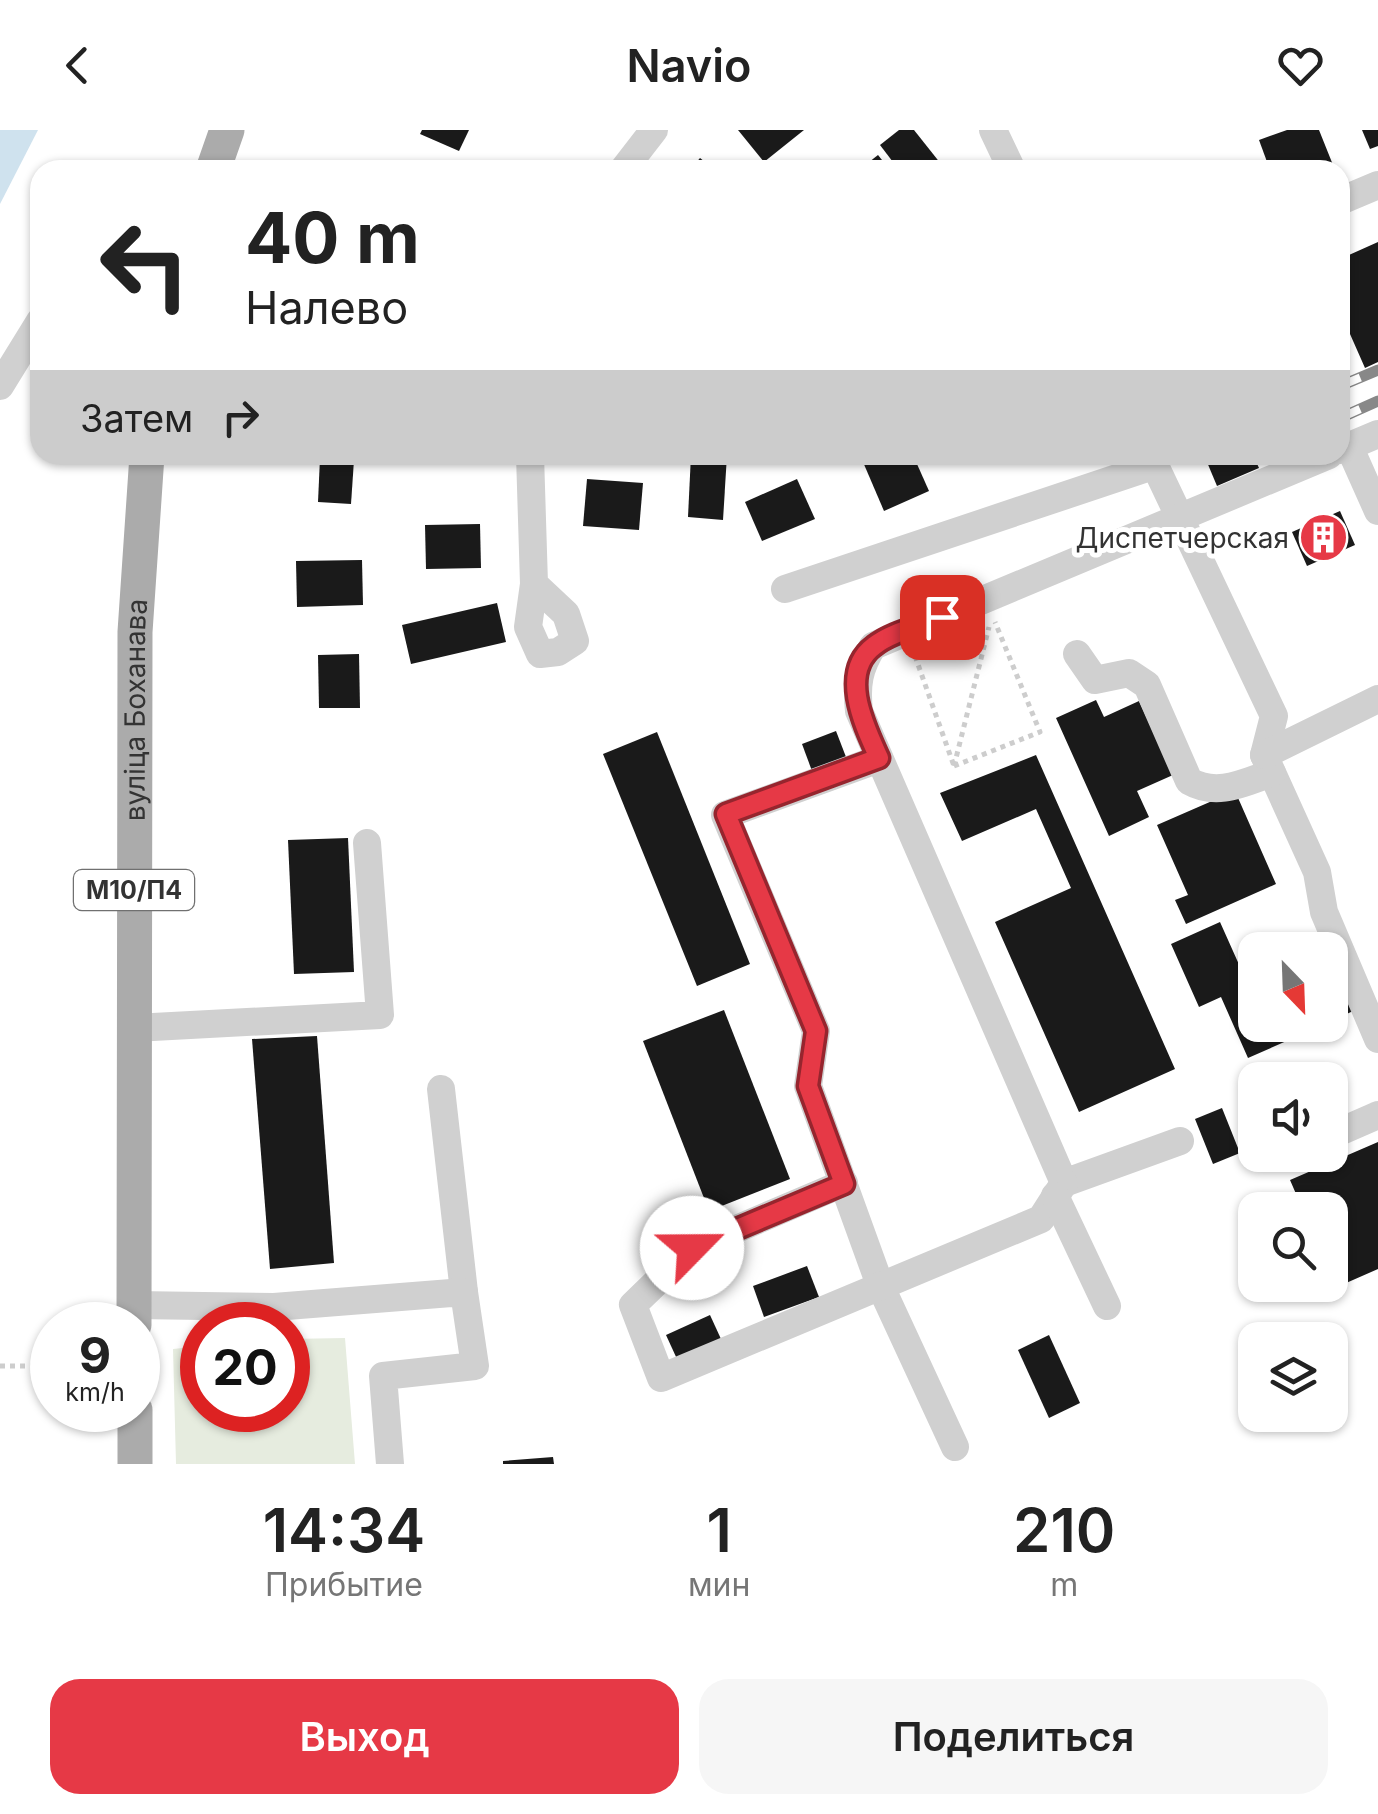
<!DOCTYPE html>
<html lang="ru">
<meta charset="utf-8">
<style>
body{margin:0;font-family:Inter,sans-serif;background:#f6f6f6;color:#222;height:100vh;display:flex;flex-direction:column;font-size:38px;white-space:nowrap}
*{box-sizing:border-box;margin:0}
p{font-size:32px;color:#767676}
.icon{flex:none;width:55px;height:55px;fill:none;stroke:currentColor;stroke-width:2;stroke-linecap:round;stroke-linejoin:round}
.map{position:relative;height:1334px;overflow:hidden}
.sheet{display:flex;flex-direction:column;background:#fff;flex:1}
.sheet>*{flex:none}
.hud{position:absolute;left:30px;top:30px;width:1320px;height:305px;border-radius:30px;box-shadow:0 2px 8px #0004;background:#fff;color:#222;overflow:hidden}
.needle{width:65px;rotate:157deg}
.buttons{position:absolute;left:1238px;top:802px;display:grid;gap:20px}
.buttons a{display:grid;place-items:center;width:110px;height:110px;border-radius:20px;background:#fff;box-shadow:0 2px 8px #0004;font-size:50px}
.speed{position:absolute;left:30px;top:1172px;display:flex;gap:20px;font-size:50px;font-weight:700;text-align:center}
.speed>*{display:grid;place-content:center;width:130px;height:130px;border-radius:50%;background:#fff;box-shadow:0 2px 8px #0004;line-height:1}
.speed small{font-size:25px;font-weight:400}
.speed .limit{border:15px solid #d22;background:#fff;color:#111}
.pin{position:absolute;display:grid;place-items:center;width:85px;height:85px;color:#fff;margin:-42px;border-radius:20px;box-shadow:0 5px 15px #0006}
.me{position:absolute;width:110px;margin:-55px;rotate:67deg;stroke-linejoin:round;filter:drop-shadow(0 0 8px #0008)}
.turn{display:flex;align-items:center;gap:35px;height:210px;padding:0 50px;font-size:45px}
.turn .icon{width:130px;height:130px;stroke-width:2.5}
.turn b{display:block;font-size:70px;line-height:85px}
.then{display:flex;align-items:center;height:95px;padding:0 50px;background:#0003;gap:20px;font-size:38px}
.eta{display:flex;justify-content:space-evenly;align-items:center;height:170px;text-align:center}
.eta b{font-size:60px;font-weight:600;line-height:70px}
.cta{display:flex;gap:20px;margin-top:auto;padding:20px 50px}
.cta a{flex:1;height:115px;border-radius:30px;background:#e63946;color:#fff;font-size:40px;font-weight:600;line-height:115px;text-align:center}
.cta a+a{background:#f6f6f6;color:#222}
header{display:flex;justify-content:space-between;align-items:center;height:130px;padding:0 50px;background:#fff;font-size:45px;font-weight:600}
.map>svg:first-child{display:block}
.green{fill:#e6ecdf}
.water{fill:#cfe2ee}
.building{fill:#1a1a1a}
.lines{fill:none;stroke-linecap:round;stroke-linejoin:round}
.path{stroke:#cdcdcd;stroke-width:5;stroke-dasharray:5 5;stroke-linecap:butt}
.minor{stroke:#d0d0d0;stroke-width:28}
.major{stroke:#ababab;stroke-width:35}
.rail-casing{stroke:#888;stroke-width:11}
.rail{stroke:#fff;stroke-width:8;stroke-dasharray:22;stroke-linecap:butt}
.route-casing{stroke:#96252e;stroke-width:25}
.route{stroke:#e63946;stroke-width:18}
.labels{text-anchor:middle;stroke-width:10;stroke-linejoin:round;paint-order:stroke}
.shield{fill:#fff;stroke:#707070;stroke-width:2.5}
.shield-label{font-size:25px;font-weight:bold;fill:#333}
.poi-label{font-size:28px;fill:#333;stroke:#fff;text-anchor:end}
.street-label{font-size:28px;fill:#333;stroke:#fff}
</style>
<header><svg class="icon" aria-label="back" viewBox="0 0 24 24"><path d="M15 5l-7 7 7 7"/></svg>Navio<svg class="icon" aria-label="heart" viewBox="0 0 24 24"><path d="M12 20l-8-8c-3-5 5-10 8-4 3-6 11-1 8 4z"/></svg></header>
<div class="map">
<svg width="1378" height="1334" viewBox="0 0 1378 1334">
<rect width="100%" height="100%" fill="#fff"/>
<polygon class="green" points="345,1208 355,1334 176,1334 173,1219 202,1216 202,1280 288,1280 288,1209"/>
<polygon class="water" points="0,0 38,0 0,74"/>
<g class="building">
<polygon points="422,0 469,0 459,21 420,4"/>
<polygon points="738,0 804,0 764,32"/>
<polygon points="899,0 914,0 941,34 934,40 899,40 880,15"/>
<polygon points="1287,0 1319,0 1335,40 1270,40 1259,10"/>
<polygon points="1362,0 1378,0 1378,16 1370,19"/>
<polygon points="878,25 890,40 859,40"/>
<polygon points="700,28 715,40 690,40"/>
<polygon points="1378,112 1378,232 1365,238 1350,204 1340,209 1340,129"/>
<polygon points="691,325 727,325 723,390 688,387"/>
<polygon points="878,325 913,325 929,361 884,381 863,332"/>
<polygon points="1204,325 1253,325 1259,338 1217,356"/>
<polygon points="320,328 354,330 351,374 318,372"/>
<polygon points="587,349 643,353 639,400 583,396"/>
<polygon points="797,349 815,389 762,411 745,372"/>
<polygon points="1340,381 1355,415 1307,436 1292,402"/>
<polygon points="480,394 481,438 426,439 425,395"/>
<polygon points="362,430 363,475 297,477 296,431"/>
<polygon points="497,473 506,512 411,534 402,495"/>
<polygon points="359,524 360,578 319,578 318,525"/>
<polygon points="1096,570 1104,587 1139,571 1173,645 1137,661 1149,687 1109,706 1056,588"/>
<polygon points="836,601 846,627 812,641 802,614"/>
<polygon points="657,602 750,834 697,856 603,624"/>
<polygon points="1036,625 1175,939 1079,982 995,792 1071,758 1036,679 962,711 940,663"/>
<polygon points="1235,661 1276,754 1186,794 1175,770 1188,765 1157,695"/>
<polygon points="348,708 354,842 294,844 288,710"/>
<polygon points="1220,792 1241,839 1255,832 1255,895 1323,895 1248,928 1221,867 1199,877 1171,814"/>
<polygon points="1319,804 1326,820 1283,820"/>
<polygon points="1330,829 1353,881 1330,892"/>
<polygon points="724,880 790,1049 709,1081 643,911"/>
<polygon points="317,906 334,1133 270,1139 252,909"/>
<polygon points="1222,978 1240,1023 1213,1034 1195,989"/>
<polygon points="1378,1012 1378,1139 1337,1157 1330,1142 1330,1080 1303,1080 1290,1050"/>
<polygon points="807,1136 819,1167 764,1187 753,1156"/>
<polygon points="710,1185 721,1209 677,1229 666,1205"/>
<polygon points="1049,1205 1080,1273 1049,1288 1018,1220"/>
<polygon points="553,1327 554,1334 503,1334 503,1331"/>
</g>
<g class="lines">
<g class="path">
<polyline points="915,526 954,636"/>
<polyline points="954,636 1040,602 995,492"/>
<polyline points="954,636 989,497"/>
<polyline points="0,1236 52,1236"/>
</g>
<g class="minor">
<polyline points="993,0 1012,40"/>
<polyline points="623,40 654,0"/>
<polyline points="1340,71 1378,55"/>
<polyline points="0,256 40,191"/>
<polyline points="1349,316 1378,381"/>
<polyline points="1340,320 1378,304"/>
<polyline points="530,325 534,454 528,497 540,524 558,522 575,511 566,484 534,454"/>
<polyline points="1150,325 1274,586 1264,625 1317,742 1324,782 1378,909"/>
<polyline points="785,459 1156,335"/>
<path d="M1077,524L1095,550L1129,543L1147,555L1189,651C1217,667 1243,653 1272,643"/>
<polyline points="1264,625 1378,569"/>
<polyline points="879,629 725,685 816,901 808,956 880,1155 955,1317"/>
<polyline points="134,898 380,885 367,713"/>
<polyline points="441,959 464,1162"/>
<polyline points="1330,1006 1378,985"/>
<path d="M1180,1011L1064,1053L859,581C856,555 859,538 873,516L1329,325"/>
<polyline points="844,1053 692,1118 633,1175 661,1248 1041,1089 1064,1053"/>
<polyline points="1055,1066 1107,1176"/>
<polyline points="134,1175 274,1177 464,1162 475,1236 383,1246 390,1334"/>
</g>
<g class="major">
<polyline points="213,40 227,0"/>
<path id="s1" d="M134,1195L135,502L147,325"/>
<polyline points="135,1334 135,1280"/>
</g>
<defs>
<g id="rail">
<polyline points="1340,256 1378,240"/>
<polyline points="1340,288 1378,271"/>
</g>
</defs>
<use href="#rail" class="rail-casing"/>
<use href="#rail" class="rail"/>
</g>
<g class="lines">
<defs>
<path id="route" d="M692,1118L844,1054L808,956L816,901L726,684L879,628C865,597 838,543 874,516C891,502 921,496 942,487"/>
</defs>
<use href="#route" class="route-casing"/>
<use href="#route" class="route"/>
</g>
<defs>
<symbol id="building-disc" viewBox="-11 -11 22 22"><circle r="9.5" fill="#e63946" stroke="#fff"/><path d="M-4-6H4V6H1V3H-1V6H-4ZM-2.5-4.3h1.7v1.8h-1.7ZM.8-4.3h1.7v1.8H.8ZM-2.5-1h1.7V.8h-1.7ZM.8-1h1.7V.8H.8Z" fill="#fff"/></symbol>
</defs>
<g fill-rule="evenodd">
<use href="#building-disc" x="1296" y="380" width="55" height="55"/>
</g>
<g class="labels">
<rect class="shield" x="74" y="740" width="120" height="40" rx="8"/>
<g class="shield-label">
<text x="134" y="769">М10/П4</text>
</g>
<g class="poi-label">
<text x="1289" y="418">Диспетчерская</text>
</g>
<g class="street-label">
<text dy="10" stroke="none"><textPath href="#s1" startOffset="615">вуліца Боханава</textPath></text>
</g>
</g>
</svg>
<div class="buttons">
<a><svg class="needle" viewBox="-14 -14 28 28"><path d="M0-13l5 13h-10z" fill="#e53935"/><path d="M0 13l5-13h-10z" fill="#767676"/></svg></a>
<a><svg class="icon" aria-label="sound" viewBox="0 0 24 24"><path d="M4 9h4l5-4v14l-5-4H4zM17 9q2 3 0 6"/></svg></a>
<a><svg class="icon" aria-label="search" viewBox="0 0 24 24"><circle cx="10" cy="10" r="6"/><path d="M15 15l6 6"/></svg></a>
<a><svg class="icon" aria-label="layers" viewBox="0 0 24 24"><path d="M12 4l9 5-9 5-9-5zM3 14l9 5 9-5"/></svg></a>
</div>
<div class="speed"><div>9<small>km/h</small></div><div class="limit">20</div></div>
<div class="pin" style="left:942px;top:487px;background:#d93025"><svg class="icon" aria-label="arrive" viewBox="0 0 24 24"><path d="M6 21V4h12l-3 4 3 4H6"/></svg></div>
<svg class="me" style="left:692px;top:1118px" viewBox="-20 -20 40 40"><circle r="19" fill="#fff"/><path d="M0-13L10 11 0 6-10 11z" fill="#e63946"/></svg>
<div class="hud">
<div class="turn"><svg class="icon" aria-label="left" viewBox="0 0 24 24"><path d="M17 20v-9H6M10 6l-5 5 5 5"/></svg><div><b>40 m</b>Налево</div></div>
<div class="then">Затем<svg class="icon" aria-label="right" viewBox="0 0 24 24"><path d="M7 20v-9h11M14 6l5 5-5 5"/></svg></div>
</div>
</div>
<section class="sheet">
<div class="eta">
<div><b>14:34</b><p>Прибытие</p></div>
<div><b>1</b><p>мин</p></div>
<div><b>210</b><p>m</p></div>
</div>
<div class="cta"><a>Выход</a><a>Поделиться</a></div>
</section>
